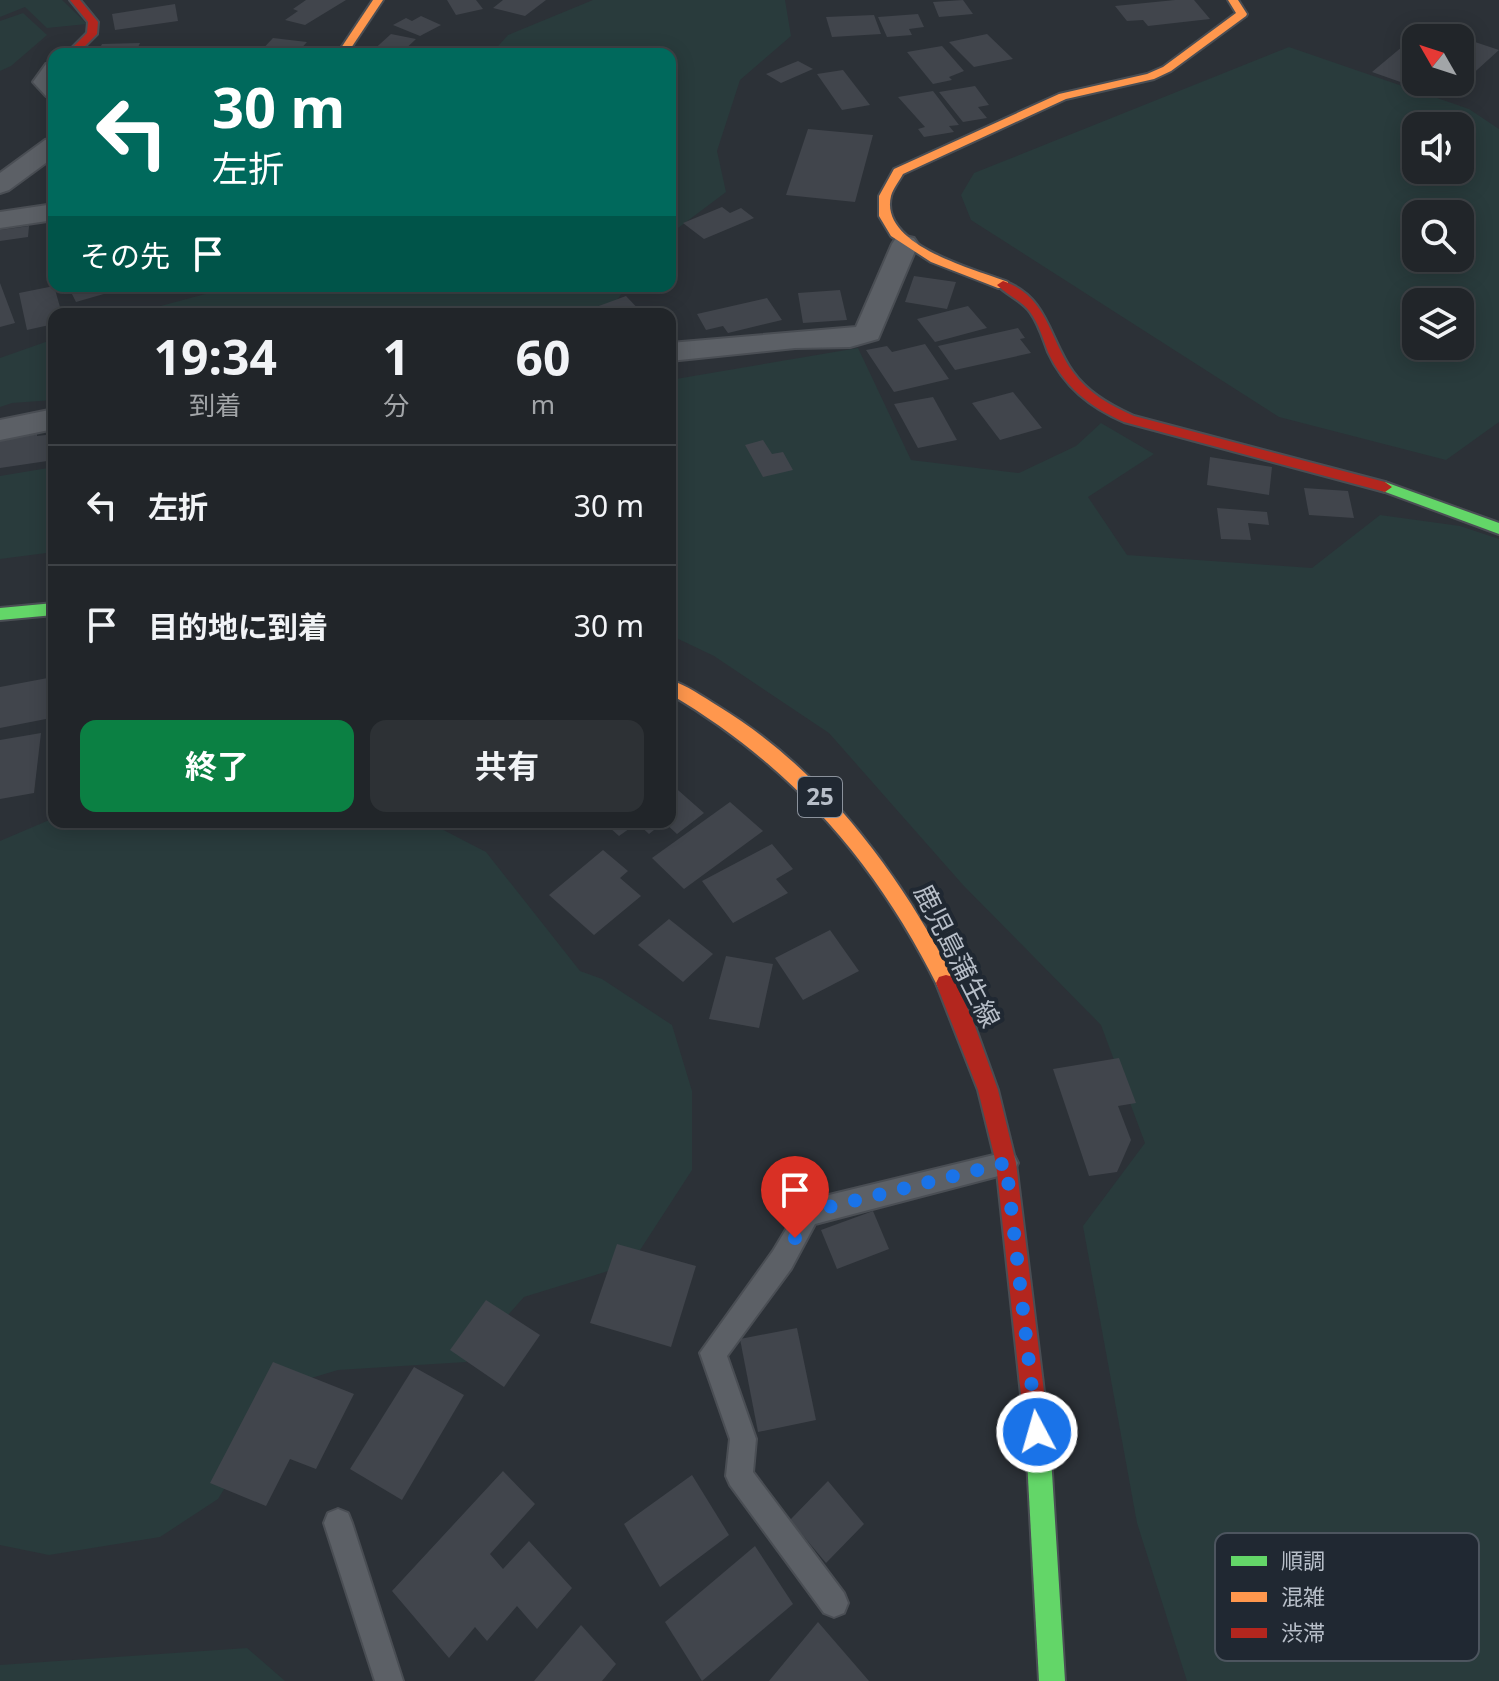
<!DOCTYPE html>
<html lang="ja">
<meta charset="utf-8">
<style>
body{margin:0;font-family:"Noto Sans","Noto Sans JP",sans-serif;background:#2d3135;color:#f1f3f6;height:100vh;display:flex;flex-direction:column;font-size:30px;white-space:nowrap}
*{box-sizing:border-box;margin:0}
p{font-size:26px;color:#a2a5a8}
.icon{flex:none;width:44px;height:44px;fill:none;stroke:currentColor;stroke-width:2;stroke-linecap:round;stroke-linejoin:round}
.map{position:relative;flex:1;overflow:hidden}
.drawer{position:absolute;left:48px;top:308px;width:628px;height:520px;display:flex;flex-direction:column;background:#212529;border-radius:16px;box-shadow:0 4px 20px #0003,0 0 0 2px #3e4246}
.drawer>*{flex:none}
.hud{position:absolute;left:48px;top:48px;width:628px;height:244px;border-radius:16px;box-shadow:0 4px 20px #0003,0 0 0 2px #3e4246;background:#00695c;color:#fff;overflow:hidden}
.needle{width:52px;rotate:309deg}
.fabs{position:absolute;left:1402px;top:24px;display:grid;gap:16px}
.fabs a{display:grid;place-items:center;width:72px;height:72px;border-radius:16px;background:#212529;box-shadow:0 4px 20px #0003,0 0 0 2px #3e4246;font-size:40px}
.pin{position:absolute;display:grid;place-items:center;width:68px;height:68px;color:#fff;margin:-82px -34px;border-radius:50% 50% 50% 0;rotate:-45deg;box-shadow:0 0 8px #0007}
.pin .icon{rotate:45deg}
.me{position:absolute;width:88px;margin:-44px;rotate:354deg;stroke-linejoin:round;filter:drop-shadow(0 0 6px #0008)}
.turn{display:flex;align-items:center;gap:28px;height:168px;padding:0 32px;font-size:36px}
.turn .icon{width:104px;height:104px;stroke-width:2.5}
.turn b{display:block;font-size:56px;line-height:68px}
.then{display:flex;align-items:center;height:76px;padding:0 32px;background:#0003;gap:16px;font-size:30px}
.eta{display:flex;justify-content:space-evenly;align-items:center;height:136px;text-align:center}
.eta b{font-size:48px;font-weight:700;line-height:56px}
.button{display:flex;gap:16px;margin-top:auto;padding:16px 32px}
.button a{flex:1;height:92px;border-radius:16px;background:#0b8043;color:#fff;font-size:32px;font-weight:700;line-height:92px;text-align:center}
.button a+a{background:#2d3135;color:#f1f3f6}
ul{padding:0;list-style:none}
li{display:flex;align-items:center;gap:24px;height:120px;padding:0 32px;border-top:2px solid #3e4246}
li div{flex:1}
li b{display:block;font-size:30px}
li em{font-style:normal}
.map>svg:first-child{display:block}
.green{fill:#293b3c;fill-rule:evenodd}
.building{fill:#41454c;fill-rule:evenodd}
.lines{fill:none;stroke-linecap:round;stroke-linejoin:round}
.lane-casing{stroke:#4a4e54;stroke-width:4}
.street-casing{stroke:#4a4e54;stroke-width:4}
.fast-casing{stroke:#4a4e54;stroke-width:4}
.slow-casing{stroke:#4a4e54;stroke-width:4}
.jam-casing{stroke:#4a4e54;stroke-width:4}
.lane{fill:#5c6066;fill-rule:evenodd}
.street{fill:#5c6066;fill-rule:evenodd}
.fast{fill:#63d668;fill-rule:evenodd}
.slow{fill:#ff974d;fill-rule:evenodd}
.jam{fill:#b3261e;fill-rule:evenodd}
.route{stroke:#1a73e8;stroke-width:14;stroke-dasharray:0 25.2}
.labels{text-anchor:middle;stroke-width:8;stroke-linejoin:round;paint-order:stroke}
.shield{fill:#202832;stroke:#8a919b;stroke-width:2}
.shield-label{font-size:24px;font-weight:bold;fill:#b7bec8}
.street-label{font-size:26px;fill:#b7bec8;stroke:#202832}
.key{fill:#202832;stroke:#4d555f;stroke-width:2}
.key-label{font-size:22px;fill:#b7bec8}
</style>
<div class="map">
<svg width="1499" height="1681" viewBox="0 0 1499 1681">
<rect width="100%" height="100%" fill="#2c3137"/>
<g class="green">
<polygon points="0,0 62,0 87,24 47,28 25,7 0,17"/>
<polygon points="593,0 785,0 791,36 740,80 717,151 726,192 670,234 670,54 491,54 508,35"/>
<polygon points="23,13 47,35 11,66 0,71 0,21"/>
<path d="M1289,47L1469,109L1499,129V422L1446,460L1279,417L971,220L961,195L974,173ZM1416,126H1460V170H1416ZM1416,214H1460V258H1416ZM1416,302H1460V346H1416Z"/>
<polygon points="235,286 627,286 612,307 602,314 131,314"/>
<polygon points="54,339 54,400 12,403 0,407 0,358"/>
<polygon points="858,348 911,460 1019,473 1076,446 1101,423 1154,454 1088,497 1127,555 1312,568 1380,515 1460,526 1499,539 1499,1681 1187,1681 1137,1523 1083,1226 1145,1143 1101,1025 963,885 829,733 714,656 670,635 670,380"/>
<polygon points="54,467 54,552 0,559 0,476"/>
<polygon points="54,818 54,822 428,822 486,852 580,971 602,979 672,1025 692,1091 692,1170 631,1264 524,1297 466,1362 338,1370 288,1385 218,1499 160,1537 49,1555 0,1545 0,841"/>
<polygon points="247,1648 285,1681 0,1681 0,1665"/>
</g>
<g class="building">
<polygon points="306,0 346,0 305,25 285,20 298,11 293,9"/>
<polygon points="447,0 476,0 483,9 456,15"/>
<polygon points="503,0 546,0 525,16 493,8"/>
<polygon points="963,0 973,14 939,17 933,2"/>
<polygon points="1175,0 1194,0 1210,19 1148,26 1143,20 1127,21 1115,6"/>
<polygon points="175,4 178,21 115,30 112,14"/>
<polygon points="918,14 924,27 909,29 912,35 887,37 878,17"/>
<polygon points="874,15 881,34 832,37 826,17"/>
<polygon points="421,16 441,25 420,36 393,25 406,18 412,21"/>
<path d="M1427,26L1499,50L1446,98L1372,72ZM1416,38H1460V82H1416Z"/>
<polygon points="391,34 416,39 400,54 369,54"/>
<polygon points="987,34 1013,59 974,67 949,42"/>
<polygon points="273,38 307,42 296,54 258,54"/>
<polygon points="140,43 135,54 97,54 102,44"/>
<polygon points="942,46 964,71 949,77 952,80 933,84 907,52"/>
<polygon points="798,61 813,69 781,83 766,74"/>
<polygon points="843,70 870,105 842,110 817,74"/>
<polygon points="975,86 989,105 978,107 987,118 963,122 939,92"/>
<polygon points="933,91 959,125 949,126 954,132 924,137 918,129 925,127 898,97"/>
<polygon points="808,129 873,135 855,202 786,195"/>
<polygon points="722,207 730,213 741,208 754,218 704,239 683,223"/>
<polygon points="29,226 28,237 0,241 0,230"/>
<polygon points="914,276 956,282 947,309 905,302"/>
<polygon points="0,283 15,323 0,327"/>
<polygon points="54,286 62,314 54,314 54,324 27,330 19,293"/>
<polygon points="68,286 128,286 128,287 76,302"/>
<polygon points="840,290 847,320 803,323 798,293"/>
<polygon points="626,296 643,314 577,314"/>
<polygon points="767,298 782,320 728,333 723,326 706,330 697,314"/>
<polygon points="968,306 987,328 935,342 917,319"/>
<polygon points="1018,328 1025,338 1020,339 1031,353 955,370 938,346"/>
<polygon points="925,344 949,379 894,392 866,350 887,346 892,352"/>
<polygon points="1013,392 1042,428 1000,440 972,403"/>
<polygon points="933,397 957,440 918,448 894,404"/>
<polygon points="37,433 37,436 54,434 54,460 0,468 0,439"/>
<polygon points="763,440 772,454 783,452 793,470 763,477 745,445"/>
<polygon points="1210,457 1272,467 1269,495 1207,485"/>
<polygon points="1304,488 1348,491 1354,518 1309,515"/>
<polygon points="1217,508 1267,512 1269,525 1248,523 1251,540 1221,539"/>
<polygon points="53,677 51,718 0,728 0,687"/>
<polygon points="41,733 34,793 0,799 0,740"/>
<polygon points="670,783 704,813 677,834 664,822 670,822"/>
<polygon points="730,802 763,831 684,889 652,858"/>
<polygon points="610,822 629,822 633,826 619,836 609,827"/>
<polygon points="636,822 664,822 649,834"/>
<polygon points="772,844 793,869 776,879 788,893 733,923 702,881"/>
<polygon points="603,850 628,871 620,878 641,896 594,935 549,895"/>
<polygon points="669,919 713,954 683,982 638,945"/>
<polygon points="830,930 859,971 803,1000 775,958"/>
<polygon points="726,956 773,964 759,1028 709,1019"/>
<polygon points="1119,1058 1136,1103 1118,1106 1131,1140 1117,1172 1089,1176 1053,1069"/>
<polygon points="873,1211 889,1249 837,1269 821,1230"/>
<polygon points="617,1244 696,1266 671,1347 590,1323"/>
<polygon points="486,1300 540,1335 504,1387 450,1350"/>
<polygon points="797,1328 816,1420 758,1432 740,1339"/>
<polygon points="273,1362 354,1394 316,1469 290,1459 266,1506 210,1483"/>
<polygon points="414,1367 464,1395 402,1500 350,1469"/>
<polygon points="503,1471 535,1504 490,1554 503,1569 529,1541 572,1588 537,1629 517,1606 487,1641 475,1627 449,1658 392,1591"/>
<polygon points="692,1475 729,1535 660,1587 624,1524"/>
<polygon points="828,1481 864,1524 826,1563 790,1520"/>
<polygon points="755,1546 793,1604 702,1681 665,1622"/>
<polygon points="818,1622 869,1681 769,1681"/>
<polygon points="581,1625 616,1664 602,1681 534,1681"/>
</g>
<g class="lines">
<defs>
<g id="lane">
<polygon points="1006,1152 1014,1155 1018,1163 1014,1171 1006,1174 815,1224 791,1269 727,1356 756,1439 753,1472 844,1593 848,1603 844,1613 834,1617 824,1613 730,1485 726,1476 730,1439 700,1353 773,1251 799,1208 829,1195"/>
<polygon points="338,1509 348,1513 352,1523 403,1681 375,1681 324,1523 328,1513"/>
</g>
<g id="street">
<polygon points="54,62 54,98 46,96 33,82 46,64"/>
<polygon points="54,138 54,157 9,190 0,193 0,173 45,140"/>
<polygon points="54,204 54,220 0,228 0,212"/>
<polygon points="905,236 914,238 918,244 878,339 850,347 795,348 670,361 670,343 856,327 892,244 896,238"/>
<polygon points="54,409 54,429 0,440 0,420"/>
</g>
<g id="fast">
<polygon points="1385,482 1499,523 1499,534 1380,490 1380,484"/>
<polygon points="54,603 54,615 0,620 0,608"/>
<polygon points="1038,1429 1046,1433 1050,1441 1065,1681 1039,1681 1026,1441 1030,1433"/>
</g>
<g id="slow">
<polygon points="373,0 383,0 347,54 337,54"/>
<path d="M1228,0H1238L1247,14L1246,16L1171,71L1154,79L1066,99L903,174C899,181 893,189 891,196C879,245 974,269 1008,282V288H998L931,262L891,236L879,216V196L894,169L1059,94L1147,74L1163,67L1236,13Z"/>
<path d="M670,680C687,685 703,697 718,706C822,769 898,871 953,977L956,983L953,989L946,991L939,989C875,861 793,767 670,694Z"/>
</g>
<g id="jam">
<polygon points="70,0 80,0 98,22 97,34 77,54 66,54 87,33 88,22"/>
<path d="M1003,281C1048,296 1049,339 1073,372C1088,393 1111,406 1134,416L1385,482L1392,487L1385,492L1124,422C1090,407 1064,387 1048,352C1043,339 1039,324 1030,312C1021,300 1007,295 997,285Z"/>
<polygon points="946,975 953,977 972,1018 998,1090 1016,1163 1050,1441 1046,1449 1038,1453 1030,1449 1026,1441 996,1163 978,1090 936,983 939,977"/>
</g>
</defs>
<use href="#lane" class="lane-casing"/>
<use href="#street" class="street-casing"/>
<use href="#fast" class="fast-casing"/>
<use href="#slow" class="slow-casing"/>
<use href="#jam" class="jam-casing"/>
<use href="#lane" class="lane"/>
<use href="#street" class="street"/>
<use href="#fast" class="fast"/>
<use href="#slow" class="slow"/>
<use href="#jam" class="jam"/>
</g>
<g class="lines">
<polyline class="route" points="795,1238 807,1216 829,1207 1006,1163 1037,1432"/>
</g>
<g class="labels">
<rect class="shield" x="798" y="777" width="44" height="40" rx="6"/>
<g class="shield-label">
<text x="820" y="805">25</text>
</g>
<g class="street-label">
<text transform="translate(957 956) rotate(63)" y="9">鹿児島蒲生線</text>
</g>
</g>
<rect x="1215" y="1533" width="264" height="128" rx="12" class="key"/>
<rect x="1231" y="1556" width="36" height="10" fill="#63d668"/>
<rect x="1231" y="1592" width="36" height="10" fill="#ff974d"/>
<rect x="1231" y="1628" width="36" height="10" fill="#b3261e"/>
<g class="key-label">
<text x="1281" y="1569">順調</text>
<text x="1281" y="1605">混雑</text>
<text x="1281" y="1641">渋滞</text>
</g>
</svg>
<div class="fabs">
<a><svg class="needle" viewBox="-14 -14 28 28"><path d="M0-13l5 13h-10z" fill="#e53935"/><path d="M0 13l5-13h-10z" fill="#a2a5a8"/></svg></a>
<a><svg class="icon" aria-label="sound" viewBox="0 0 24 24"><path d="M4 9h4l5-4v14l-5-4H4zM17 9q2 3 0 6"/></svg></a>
<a><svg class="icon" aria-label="search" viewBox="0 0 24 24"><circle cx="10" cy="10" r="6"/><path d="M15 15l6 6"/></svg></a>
<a><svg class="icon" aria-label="layers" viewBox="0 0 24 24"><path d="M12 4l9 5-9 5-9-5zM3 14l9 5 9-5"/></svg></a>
</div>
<div class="pin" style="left:795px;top:1238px;background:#d93025"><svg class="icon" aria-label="arrive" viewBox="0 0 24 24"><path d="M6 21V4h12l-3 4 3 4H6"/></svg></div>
<svg class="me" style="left:1037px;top:1432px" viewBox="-20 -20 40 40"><circle r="17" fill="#1a73e8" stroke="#fff" stroke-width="3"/><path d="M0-11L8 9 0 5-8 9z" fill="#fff"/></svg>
<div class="hud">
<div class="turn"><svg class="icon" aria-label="left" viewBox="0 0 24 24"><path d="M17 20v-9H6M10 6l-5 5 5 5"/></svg><div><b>30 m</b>左折</div></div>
<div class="then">その先<svg class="icon" aria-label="arrive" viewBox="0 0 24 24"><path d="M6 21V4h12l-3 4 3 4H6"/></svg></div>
</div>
<section class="drawer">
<div class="eta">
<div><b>19:34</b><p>到着</p></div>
<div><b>1</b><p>分</p></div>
<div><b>60</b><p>m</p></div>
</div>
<ul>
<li><svg class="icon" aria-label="left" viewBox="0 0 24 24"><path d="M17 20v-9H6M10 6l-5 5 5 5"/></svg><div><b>左折</b></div><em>30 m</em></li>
<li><svg class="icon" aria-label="arrive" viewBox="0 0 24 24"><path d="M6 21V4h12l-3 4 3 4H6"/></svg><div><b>目的地に到着</b></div><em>30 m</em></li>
</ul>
<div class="button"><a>終了</a><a>共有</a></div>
</section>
</div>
